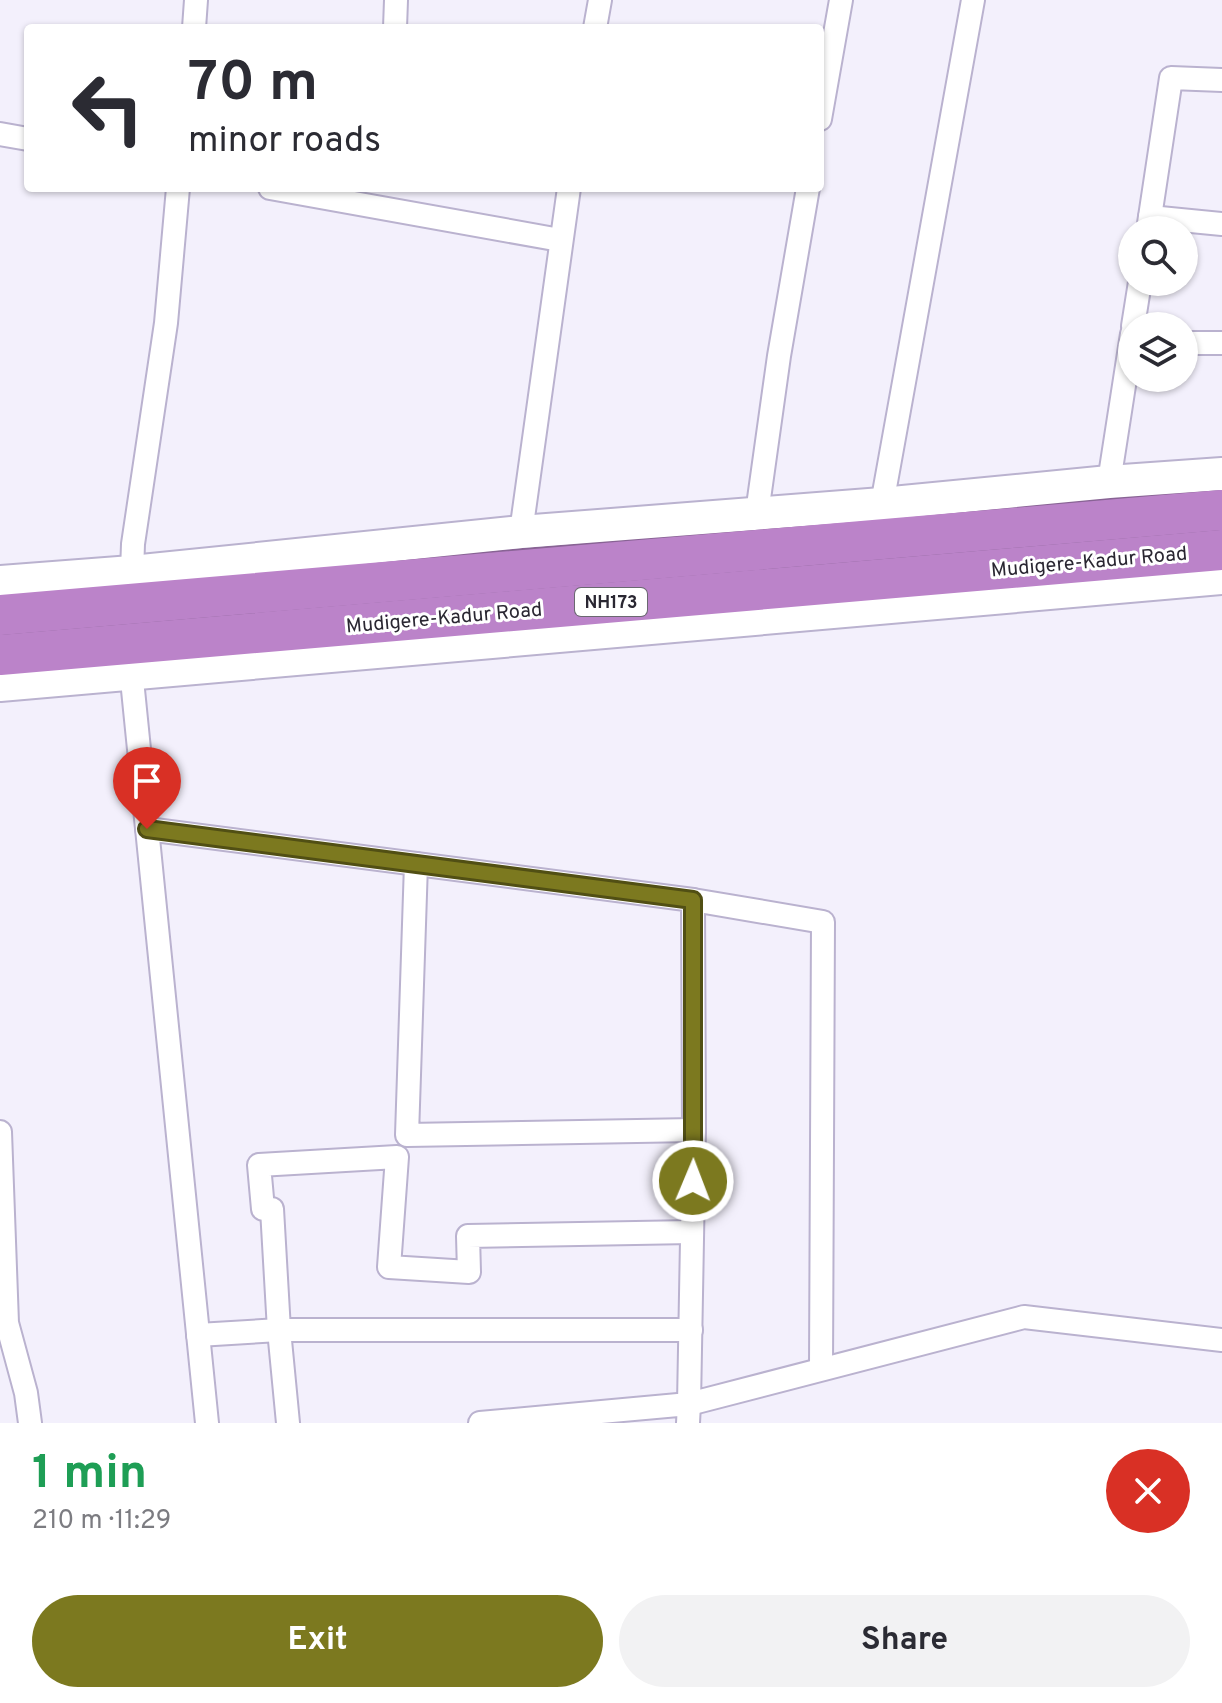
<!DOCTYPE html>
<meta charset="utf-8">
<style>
body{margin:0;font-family:Overpass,sans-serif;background:#f2f2f3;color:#2b2b33;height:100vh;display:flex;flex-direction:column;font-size:30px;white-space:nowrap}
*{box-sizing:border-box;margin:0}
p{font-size:26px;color:#7c7c81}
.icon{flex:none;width:44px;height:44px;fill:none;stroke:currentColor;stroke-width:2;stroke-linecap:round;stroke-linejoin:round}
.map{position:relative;height:1423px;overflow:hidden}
.sheet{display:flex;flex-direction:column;background:#fff;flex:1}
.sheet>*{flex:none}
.banner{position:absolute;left:24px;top:24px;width:800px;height:168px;border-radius:8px;box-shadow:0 2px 6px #0004;background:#fff;color:#2b2b33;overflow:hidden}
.fabs{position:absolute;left:1118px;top:216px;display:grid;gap:16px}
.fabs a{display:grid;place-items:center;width:80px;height:80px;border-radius:50%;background:#fff;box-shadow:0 2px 6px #0004;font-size:40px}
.pin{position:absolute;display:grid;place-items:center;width:68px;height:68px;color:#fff;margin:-82px -34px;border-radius:50% 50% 50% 0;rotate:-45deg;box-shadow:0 0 8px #0007}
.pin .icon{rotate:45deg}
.me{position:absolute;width:88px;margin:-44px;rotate:1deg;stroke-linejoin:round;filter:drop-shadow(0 0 6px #0008)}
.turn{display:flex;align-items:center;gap:28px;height:168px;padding:0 32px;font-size:36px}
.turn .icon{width:104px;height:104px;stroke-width:2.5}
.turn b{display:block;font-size:56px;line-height:68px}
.round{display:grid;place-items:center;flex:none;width:84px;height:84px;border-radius:42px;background:#f2f2f3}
.head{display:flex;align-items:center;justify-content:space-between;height:136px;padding:0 32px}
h1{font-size:48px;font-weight:700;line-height:60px;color:#1e9e55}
.button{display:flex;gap:16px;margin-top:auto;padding:16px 32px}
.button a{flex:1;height:92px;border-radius:48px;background:#7c791f;color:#fff;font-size:32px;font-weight:700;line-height:92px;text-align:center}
.button a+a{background:#f2f2f3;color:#2b2b33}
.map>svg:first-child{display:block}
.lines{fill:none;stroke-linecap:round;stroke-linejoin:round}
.street-casing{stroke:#bab2cf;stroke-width:26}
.secondary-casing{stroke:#bab2cf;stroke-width:36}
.highway-casing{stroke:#886394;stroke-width:44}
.street{stroke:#fff;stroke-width:22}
.secondary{stroke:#fff;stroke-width:32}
.highway{stroke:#bb83c9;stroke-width:40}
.route-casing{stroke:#514f14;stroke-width:20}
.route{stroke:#7c791f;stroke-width:14}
.labels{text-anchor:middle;stroke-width:6;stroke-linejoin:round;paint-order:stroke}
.shield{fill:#fff;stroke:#6a6870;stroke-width:2}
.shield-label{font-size:18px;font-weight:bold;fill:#2a2732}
.street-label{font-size:20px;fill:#2a2732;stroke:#fff}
</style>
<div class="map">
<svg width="1222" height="1423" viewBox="0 0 1222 1423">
<rect width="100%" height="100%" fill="#f3f0fc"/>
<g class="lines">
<defs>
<g id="street">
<polyline points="194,28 196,0"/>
<polyline points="395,28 396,0"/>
<polyline points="595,28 600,0"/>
<polyline points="820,119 841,0"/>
<polyline points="0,134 28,139"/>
<polyline points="270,188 560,240"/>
<polyline points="1150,217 1222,224"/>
<polyline points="1148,230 1171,78 1222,80"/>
<polyline points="1133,326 1140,282"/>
<polyline points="1184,343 1222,343"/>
<polyline points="1109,482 1132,334"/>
<polyline points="882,504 973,0"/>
<polyline points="757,513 779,356 808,188"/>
<polyline points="521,532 569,188"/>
<polyline points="132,572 133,544 166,323 178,188"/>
<polyline points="130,660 207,1423"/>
<polyline points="147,829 693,900 694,1130 689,1404 1024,1317 1222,1340"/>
<polyline points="416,864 407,1135 694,1130"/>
<polyline points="693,900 823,922 821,1369"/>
<polyline points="0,1132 7,1323 26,1393 30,1423"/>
<polyline points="198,1335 279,1330 691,1330"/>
<polyline points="288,1423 279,1330 272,1209 263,1209 259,1165 397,1157 389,1267 469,1272 468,1236 692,1232"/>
<polyline points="480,1423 689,1404 688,1423"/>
</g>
<g id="secondary">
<polyline points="0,582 132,572 521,532 882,504 1109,482 1222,474"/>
<polyline points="0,685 1222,578"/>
</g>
<g id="highway">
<polyline points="0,615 1222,510"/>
<polyline points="0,655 1222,550"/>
</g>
</defs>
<use href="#street" class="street-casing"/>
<use href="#secondary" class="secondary-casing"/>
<use href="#highway" class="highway-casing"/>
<use href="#street" class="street"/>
<use href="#secondary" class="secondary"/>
<use href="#highway" class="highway"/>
</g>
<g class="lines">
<defs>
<polyline id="route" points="147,829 693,900 693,1181"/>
</defs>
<use href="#route" class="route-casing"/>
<use href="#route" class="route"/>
</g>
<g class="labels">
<rect class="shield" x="575" y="588" width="72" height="28" rx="6"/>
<g class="shield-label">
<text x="611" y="608">NH173</text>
</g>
<g class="street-label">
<text transform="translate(1089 561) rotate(-5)" y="7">Mudigere-Kadur Road</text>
<text transform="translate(444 617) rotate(-5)" y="7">Mudigere-Kadur Road</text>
</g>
</g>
</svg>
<div class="fabs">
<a><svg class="icon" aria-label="search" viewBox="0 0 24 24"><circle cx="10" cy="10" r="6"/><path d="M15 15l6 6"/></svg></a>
<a><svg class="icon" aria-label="layers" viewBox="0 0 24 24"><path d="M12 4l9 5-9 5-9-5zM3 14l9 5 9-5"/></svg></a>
</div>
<div class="pin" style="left:147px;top:829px;background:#d93025"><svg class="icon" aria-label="arrive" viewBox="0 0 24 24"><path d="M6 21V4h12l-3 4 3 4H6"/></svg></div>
<svg class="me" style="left:693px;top:1181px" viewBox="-20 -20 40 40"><circle r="17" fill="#7c791f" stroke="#fff" stroke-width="3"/><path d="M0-11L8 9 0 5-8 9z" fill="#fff"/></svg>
<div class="banner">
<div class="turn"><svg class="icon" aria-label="left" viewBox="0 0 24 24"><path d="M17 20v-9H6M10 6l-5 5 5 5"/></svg><div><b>70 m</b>minor roads</div></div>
</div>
</div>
<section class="sheet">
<div class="head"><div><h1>1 min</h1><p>210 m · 11:29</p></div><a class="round" style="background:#d93025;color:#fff"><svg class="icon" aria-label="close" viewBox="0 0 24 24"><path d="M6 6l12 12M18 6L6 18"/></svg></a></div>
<div class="button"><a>Exit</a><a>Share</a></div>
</section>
